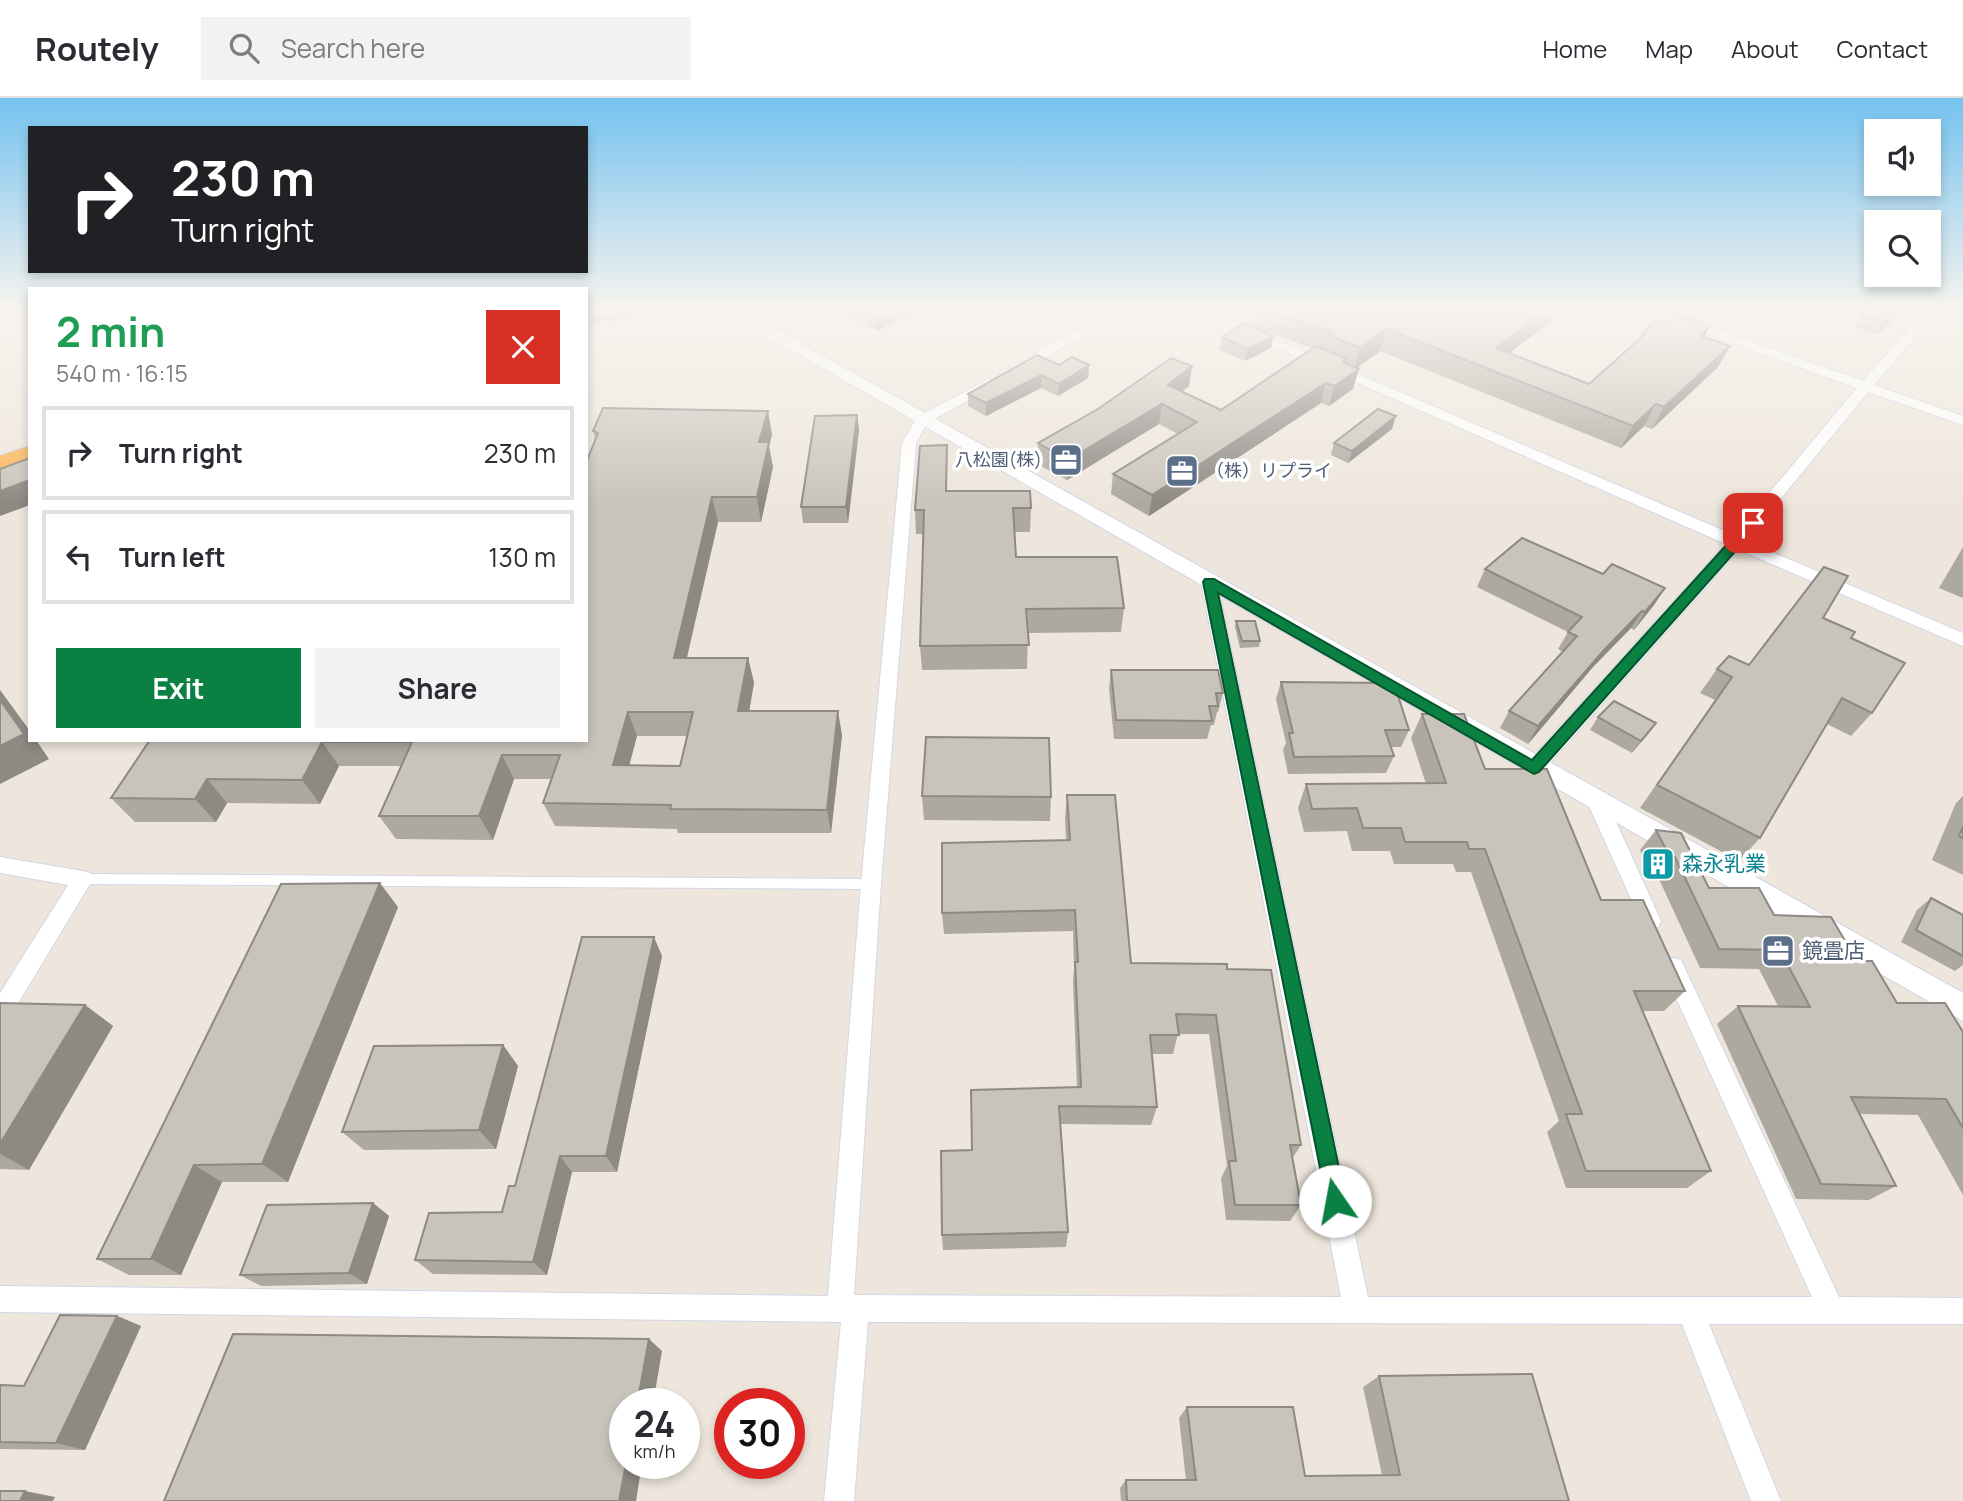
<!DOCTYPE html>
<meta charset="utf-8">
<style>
body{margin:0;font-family:Manrope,"Noto Sans JP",sans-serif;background:#f2f2f3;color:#2b2b33;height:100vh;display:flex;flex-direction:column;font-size:26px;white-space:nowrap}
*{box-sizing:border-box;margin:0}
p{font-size:23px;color:#7c7c81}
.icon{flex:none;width:38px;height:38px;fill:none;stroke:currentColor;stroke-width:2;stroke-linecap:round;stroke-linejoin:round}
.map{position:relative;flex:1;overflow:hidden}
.sheet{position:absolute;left:28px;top:189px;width:560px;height:455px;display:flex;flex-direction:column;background:#fff;border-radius:0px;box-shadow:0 4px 10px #0003}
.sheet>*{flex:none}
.guide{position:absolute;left:28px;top:28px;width:560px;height:147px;border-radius:0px;box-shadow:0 4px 10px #0003;background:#202124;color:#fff;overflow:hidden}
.tools{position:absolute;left:1864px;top:21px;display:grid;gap:14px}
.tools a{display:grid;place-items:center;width:77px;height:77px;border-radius:0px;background:#fff;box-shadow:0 4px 10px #0003;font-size:35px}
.speed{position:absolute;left:609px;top:1290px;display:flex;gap:14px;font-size:35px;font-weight:700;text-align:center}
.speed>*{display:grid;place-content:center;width:91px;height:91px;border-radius:50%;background:#fff;box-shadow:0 4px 10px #0003;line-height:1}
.speed small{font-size:18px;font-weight:400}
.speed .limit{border:10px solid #d22;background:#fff;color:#111}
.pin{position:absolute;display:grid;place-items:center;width:60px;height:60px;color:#fff;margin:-30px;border-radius:14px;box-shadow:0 4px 10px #0006}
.me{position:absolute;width:77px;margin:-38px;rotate:348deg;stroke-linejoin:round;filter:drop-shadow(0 0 5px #0008)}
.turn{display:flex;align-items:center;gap:24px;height:147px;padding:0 28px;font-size:32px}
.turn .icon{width:91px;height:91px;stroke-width:2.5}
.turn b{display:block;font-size:49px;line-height:60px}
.round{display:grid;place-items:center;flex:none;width:74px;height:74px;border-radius:0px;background:#f2f2f3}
.head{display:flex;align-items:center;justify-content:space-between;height:119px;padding:0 28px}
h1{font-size:42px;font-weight:700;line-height:52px;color:#1e9e55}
.action{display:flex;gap:14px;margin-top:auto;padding:14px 28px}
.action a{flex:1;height:80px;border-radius:0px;background:#0b8043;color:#fff;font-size:28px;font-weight:700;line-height:80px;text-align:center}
.action a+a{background:#f2f2f3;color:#2b2b33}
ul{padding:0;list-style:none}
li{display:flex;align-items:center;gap:21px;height:94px;margin:0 14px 10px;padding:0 14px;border:4px solid #e1e1e2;border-radius:0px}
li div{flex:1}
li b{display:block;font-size:26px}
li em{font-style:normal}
header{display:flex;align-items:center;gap:42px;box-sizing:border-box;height:98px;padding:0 35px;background:#fff;border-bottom:2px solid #e1e1e2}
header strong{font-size:33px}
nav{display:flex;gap:38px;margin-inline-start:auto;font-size:24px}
.search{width:490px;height:63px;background:#f2f2f3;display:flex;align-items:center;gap:18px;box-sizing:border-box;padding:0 24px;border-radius:0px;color:#7c7c81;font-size:26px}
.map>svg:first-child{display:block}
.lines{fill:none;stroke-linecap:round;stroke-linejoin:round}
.service-casing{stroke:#d1d6e5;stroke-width:12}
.minor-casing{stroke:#d1d6e5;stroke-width:2}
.tertiary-casing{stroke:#d1d6e5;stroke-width:2}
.trunk-casing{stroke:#c8c8c8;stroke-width:2}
.service{stroke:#fff;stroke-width:10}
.minor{fill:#fff;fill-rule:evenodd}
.tertiary{fill:#fff;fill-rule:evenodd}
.trunk{fill:#feb354;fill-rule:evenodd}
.wall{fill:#ada9a1;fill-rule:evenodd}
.shaded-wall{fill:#8d8983}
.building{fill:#c9c4bb;stroke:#8d8983;stroke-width:2;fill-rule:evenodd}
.route{fill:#0b8043;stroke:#07532c;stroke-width:2}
.labels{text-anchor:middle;stroke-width:7;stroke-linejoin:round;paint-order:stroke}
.far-service-label{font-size:18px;fill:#4e5e75;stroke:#fff;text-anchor:end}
.culture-label{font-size:21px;fill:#0d838f;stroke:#fff;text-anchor:start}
.service-label{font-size:21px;fill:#4e5e75;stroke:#fff;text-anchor:start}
</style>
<header>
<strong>Routely</strong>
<div class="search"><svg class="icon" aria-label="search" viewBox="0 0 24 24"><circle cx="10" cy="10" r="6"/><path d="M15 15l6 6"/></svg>Search here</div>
<nav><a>Home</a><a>Map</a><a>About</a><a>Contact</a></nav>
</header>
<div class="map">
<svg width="1963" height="1403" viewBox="0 0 1963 1403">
<rect width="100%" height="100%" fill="#eee6dc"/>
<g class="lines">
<defs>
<polyline id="service" points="83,781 871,786"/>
<g id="minor">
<polygon points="1115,210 1131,210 1020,274 1008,271"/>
<polygon points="1186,210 1203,210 1734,437 1857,290 1636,210 1655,210 1863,283 1928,210 1941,210 1874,287 1963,318 1963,327 1868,294 1746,443 1963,535 1963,548 1739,452 1541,675 1527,675 1525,670 1527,665 1726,446"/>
<polygon points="989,281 996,285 994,288 927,325 916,345 881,786 854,1197 1341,1199 1201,484 1209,479 1217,484 1368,1199 1812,1199 1662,869 1665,862 1673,860 1681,862 1839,1199 1963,1200 1963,1226 1709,1226 1781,1403 1751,1403 1682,1226 868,1224 854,1403 824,1403 841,1224 0,1214 0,1188 828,1198 861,786 902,345 917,319"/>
<polygon points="1598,698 1605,701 1608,706 1661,823 1658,829 1651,832 1644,829 1641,823 1588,706 1591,701"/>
<polygon points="0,759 83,773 90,775 93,781 8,922 0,925 0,895 68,787 0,775"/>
</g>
<polygon id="tertiary" points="718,210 737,210 1963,895 1963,923"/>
<polygon id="trunk" points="30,348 30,364 0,373 0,358"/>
</defs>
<use href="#service" class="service-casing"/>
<use href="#minor" class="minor-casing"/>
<use href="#tertiary" class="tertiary-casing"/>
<use href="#trunk" class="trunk-casing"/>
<use href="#service" class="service"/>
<use href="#minor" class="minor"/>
<use href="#tertiary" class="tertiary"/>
<use href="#trunk" class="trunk"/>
</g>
<g class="wall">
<polygon points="586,210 635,210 636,214 612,224 606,221 586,229"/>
<polygon points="834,210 923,210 877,233"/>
<polygon points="1251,210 1557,210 1550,224 1509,255 1589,286 1640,241 1643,235 1665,225 1710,228 1704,239 1730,248 1718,269 1652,331 1644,328 1621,350 1380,253 1357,270 1353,291 1329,308 1321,305 1149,418 1111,396 1113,376 1178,336 1159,326 1067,382 1037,366 1038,345 1098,311 1192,268 1189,288 1182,294 1221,312 1312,250 1254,229 1257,213"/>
<polygon points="1760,210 1773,210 1769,213"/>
<polygon points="1900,210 1892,222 1878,236 1855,229 1863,216"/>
<polygon points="1273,238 1271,250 1245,263 1219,252 1222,239"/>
<polygon points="1059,267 1089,267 1088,280 1058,298 1041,290 986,318 968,308 968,296"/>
<path d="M768,313L772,337L769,348L773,369L761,424H718L687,560H748L754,585L749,613L842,637L831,735H678L677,731L555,728L543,705L552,681H514L493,742L396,741L379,718L402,668H339L320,706L227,705L216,724H135L111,700L150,642H586L595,341L593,333ZM637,638H687L680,668L629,667Z"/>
<polygon points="857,317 859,332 848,425 803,425 801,409"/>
<polygon points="1392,331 1348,365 1331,357 1334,345"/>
<polygon points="947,371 947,393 1031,410 1030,434 1014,434 1016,459 1124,510 1121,534 1028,535 1027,571 922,572 920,548 924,436 916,436 915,412"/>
<polygon points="1963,449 1963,500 1939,490"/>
<polygon points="1485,471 1603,476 1665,490 1654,507 1634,532 1631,530 1593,569 1528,646 1500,630 1509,613 1563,554 1558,551 1568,534 1477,489"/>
<polygon points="1823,520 1851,540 1872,615 1851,638 1827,626 1760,740 1739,763 1640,710 1715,602 1700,595 1717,571 1749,567"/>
<polygon points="1236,523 1260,543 1259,549 1240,550 1235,529"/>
<polygon points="1111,572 1223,595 1218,614 1217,614 1214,627 1211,627 1207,641 1114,641 1109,591"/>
<polygon points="1281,584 1409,632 1401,649 1391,649 1394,658 1386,675 1288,676 1283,652 1286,645 1276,601"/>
<polygon points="1422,616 1485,671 1601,802 1685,893 1664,913 1643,913 1711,1073 1687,1090 1566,1090 1547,1034 1559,1023 1471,774 1456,774 1453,766 1394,766 1390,753 1352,753 1347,733 1304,734 1298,710 1306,686 1426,686 1411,640"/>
<polygon points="1598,619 1656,625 1632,655 1590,632"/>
<polygon points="1067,697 1131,865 1227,871 1301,1047 1292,1061 1301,1107 1290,1123 1226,1122 1221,1080 1227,1068 1209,936 1178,936 1173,956 1152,956 1157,1009 1151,1027 1061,1026 1068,1134 1066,1149 943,1152 942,1137 972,1052 1077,990 1073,884 1074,871 1073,833 944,836 942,815 1066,742 1065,719"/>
<polygon points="922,698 1051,699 1050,723 924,722"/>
<polygon points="1963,698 1963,777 1932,762 1956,705"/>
<polygon points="1656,732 1709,790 1774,817 1857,863 1897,905 1963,934 1963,1097 1918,1017 1860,1016 1896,1088 1869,1102 1796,1101 1717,926 1738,908 1778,908 1759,871 1700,870 1658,779 1653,779 1640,752"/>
<polygon points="1931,800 1963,817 1963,867 1955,873 1901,844 1917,812"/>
<polygon points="398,809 288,1084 222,1084 181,1177 129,1177 97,1161"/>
<polygon points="662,858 617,1074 572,1074 547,1177 433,1176 415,1162 502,1114 515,1088"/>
<polygon points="0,905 85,907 113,928 29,1072 0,1071"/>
<polygon points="503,947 518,968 496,1051 364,1052 342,1034"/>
<polygon points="373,1105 389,1118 367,1186 261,1188 240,1177"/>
<polygon points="117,1218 141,1228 85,1352 0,1351 0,1287 24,1288"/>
<polygon points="1379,1278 1569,1403 1121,1403 1120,1390 1126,1382 1186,1382 1179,1320 1187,1309 1305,1378 1382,1377 1363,1289"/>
</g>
<g class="shaded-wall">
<polygon points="586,210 603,210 606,221 586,229"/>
<polygon points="608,210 635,210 636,214 612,224"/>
<polygon points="875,210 923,210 877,233"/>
<polygon points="1547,210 1557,210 1550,224 1488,272 1496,250"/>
<polygon points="1900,210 1892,222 1878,236 1886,224"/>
<polygon points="1710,228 1698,249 1700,238"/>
<polygon points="1387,231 1380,253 1354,272 1360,250"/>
<polygon points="1273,238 1271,250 1245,263 1248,251"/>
<polygon points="1730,248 1718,269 1652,331 1664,309"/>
<polygon points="1089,267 1088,280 1058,298 1059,286"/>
<polygon points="1192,268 1189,288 1165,307 1168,287"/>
<polygon points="1359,271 1353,291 1329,308 1334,288"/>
<polygon points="1041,277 1041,290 986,318 986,305"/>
<polygon points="1326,285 1321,305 1149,418 1152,397"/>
<polygon points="1162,306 1159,326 1067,382 1068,362"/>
<polygon points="1656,306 1644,328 1621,350 1633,328"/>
<polygon points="768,313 772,337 769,348 773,369 761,424 757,399 759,344"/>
<polygon points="857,317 859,332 848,425 846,409"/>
<polygon points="1396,318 1392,331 1348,365 1352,353"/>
<polygon points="30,382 30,407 0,418 0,393"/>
<polygon points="712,399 718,424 681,584 674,560"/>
<polygon points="1665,490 1654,507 1634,532 1645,514"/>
<polygon points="1642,513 1631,530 1593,569 1528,646 1538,628 1604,552"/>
<polygon points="748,560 754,585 745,637 738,613"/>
<polygon points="0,592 30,633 30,642 36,642 49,661 0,686"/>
<polygon points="838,613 842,637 831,735 827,712"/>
<polygon points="628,614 637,638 623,691 613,667"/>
<polygon points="1656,625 1647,637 1632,655 1641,643"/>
<polygon points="322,644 339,668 320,706 302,682"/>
<polygon points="502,657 514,681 493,742 479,718"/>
<polygon points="207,681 227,705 216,724 195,701"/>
<polygon points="380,785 398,809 288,1084 262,1066"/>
<polygon points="654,839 662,858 617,1074 606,1058"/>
<polygon points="85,907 113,928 29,1072 0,1056 0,1046"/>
<polygon points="503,947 518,968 496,1051 479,1032"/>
<polygon points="560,1058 572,1074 547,1177 533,1164"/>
<polygon points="194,1067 222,1084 181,1177 151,1161"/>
<polygon points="373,1105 389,1118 367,1186 349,1175"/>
<polygon points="117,1218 141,1228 85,1352 56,1345"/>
<polygon points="649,1241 662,1253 653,1306 637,1306"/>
<polygon points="626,1365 642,1365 636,1403 619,1403"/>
<polygon points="25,1393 55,1399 53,1403 20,1403"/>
</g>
<g class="building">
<polygon points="1265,210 1549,210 1496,250 1589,286 1645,236 1643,235 1657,222 1665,225 1675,216 1710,228 1700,238 1730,248 1664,309 1656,306 1633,328 1387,231 1360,250 1329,237 1333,235"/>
<polygon points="1869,210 1900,210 1886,224 1863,216"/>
<polygon points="1244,225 1273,238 1248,251 1222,239"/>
<polygon points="1316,248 1347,261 1343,264 1359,271 1334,288 1326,285 1152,397 1113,376 1197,324 1162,306 1068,362 1038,345 1098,311 1171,260 1192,268 1168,287 1221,312"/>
<polygon points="1037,257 1059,267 1072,259 1089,267 1059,286 1041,277 986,305 968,296"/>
<path d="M603,310L768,313L759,344H769L757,399H712L674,560H748L738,613H838L827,712L670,711L671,707L543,705L560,657H502L479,718H379L412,644H322L302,682L207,681L195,701L111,700L150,642H586V365L598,335L593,333ZM628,614H693L680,668L613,667Z"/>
<polygon points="1378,311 1396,318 1352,353 1334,345"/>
<polygon points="857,317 846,409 801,409 815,318"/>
<polygon points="947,347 946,393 1030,393 1031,410 1013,410 1016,459 1117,459 1124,510 1026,511 1029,547 920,548 924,412 915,412 920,348"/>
<polygon points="30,360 30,382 0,393 0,371"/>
<polygon points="1522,440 1603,476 1612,466 1665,490 1645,514 1642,513 1604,552 1538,628 1509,613 1577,538 1568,534 1582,519 1485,471"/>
<polygon points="1824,469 1848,478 1823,520 1855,534 1851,540 1905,565 1872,615 1842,600 1760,740 1657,687 1732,579 1717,571 1729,558 1749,567"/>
<polygon points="1236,523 1255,523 1260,543 1242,543"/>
<polygon points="1111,572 1218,572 1223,595 1216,595 1218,608 1209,608 1212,623 1116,622"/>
<polygon points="1281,584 1394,585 1409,632 1385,632 1394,658 1294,659 1289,635 1293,635"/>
<polygon points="0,602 24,636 0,648"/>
<polygon points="1614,603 1656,625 1641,643 1598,619"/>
<polygon points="1422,616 1464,616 1485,671 1547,671 1601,802 1643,802 1685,893 1634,893 1711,1073 1586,1073 1566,1016 1582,1016 1485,751 1469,751 1467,744 1405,744 1401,730 1363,730 1357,710 1312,711 1306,686 1446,685"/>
<polygon points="926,639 1049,640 1051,699 922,698"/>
<polygon points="1067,697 1115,697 1131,865 1227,866 1227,871 1271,872 1301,1047 1290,1047 1301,1107 1235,1107 1229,1063 1236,1063 1216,917 1176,916 1179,937 1150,937 1157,1009 1059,1008 1068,1134 942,1137 941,1053 972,1052 971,992 1081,989 1075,864 1078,864 1075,812 942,815 942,745 1070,742"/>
<polygon points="1963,729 1963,740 1959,738"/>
<polygon points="1656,732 1681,735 1709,790 1759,790 1774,817 1831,819 1857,863 1872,863 1897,905 1945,905 1963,934 1963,1030 1946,1001 1851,999 1896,1088 1821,1086 1738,908 1810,909 1780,852 1719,851 1675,759 1670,759"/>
<polygon points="380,785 262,1066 194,1067 151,1161 97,1161 281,786"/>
<polygon points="1931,800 1963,817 1963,858 1916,832"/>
<polygon points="582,839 654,839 606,1058 560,1058 533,1164 415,1162 429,1115 502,1114 509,1088 515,1088"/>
<polygon points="0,905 85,907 0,1046"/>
<polygon points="503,947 479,1032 342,1034 374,948"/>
<polygon points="373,1105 349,1175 240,1177 267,1107"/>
<polygon points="60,1217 117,1218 56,1345 0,1344 0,1287 24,1288"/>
<polygon points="233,1236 649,1241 637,1306 625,1306 625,1365 626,1365 619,1403 164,1403"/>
<polygon points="1532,1276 1569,1403 1127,1403 1126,1382 1196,1382 1187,1309 1293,1309 1305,1378 1400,1377 1379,1278"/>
<polygon points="0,1393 25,1393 20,1403 0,1403"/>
</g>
<linearGradient id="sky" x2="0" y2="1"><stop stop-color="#74c2ef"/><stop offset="0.52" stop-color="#f7f4ef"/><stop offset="1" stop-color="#f7f4ef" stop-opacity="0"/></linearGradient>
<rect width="1963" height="407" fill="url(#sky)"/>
<polygon class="route" points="1753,421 1759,425 1758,428 1539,674 1534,676 1218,495 1346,1103 1343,1110 1335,1113 1328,1110 1203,484 1205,481 1214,481 1532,662 1749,422"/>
<defs>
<symbol id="office-square" viewBox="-11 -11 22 22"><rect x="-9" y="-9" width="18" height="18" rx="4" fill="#5c6f8a" stroke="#fff"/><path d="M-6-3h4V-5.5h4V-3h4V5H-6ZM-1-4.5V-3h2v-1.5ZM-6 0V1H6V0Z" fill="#fff"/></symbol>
<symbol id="building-square" viewBox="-11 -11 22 22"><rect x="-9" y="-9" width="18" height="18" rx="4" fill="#0f9aa8" stroke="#fff"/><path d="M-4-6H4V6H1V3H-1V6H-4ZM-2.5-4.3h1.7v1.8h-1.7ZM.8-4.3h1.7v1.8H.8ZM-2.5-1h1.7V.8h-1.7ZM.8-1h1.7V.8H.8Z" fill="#fff"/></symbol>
</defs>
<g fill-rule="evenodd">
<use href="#office-square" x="1047" y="343" width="38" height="38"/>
<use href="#office-square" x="1163" y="354" width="38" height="38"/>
<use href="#building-square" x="1639" y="747" width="38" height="38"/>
<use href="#office-square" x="1759" y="834" width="38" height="38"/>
</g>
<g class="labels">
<g class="far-service-label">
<text x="1042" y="368">八松園(株)</text>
<text x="1206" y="379" text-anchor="start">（株）リプライ</text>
</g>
<g class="culture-label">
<text x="1682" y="773">森永乳業</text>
</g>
<g class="service-label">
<text x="1802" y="860">鏡畳店</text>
</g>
</g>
</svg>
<div class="tools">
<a><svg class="icon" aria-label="sound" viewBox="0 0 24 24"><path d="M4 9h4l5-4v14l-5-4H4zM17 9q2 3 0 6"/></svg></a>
<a><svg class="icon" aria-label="search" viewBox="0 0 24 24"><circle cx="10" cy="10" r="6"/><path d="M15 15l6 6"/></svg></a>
</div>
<div class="speed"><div>24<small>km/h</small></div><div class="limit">30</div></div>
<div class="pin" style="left:1753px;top:425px;background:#d93025"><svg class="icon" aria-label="arrive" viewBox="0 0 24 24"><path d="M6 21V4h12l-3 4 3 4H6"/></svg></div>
<svg class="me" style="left:1335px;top:1103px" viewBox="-20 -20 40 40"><circle r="19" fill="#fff"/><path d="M0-13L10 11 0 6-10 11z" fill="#0b8043"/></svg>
<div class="guide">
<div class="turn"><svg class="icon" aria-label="right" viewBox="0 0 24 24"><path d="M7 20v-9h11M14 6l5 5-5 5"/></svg><div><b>230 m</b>Turn right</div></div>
</div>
<section class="sheet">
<div class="head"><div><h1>2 min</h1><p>540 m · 16:15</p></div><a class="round" style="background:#d93025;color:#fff"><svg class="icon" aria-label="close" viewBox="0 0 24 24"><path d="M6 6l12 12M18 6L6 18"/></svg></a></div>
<ul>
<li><svg class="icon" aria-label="right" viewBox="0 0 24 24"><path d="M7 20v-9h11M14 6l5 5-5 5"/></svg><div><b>Turn right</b></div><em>230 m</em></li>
<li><svg class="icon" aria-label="left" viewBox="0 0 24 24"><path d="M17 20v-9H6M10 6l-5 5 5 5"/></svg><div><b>Turn left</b></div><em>130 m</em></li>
</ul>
<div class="action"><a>Exit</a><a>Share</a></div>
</section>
</div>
